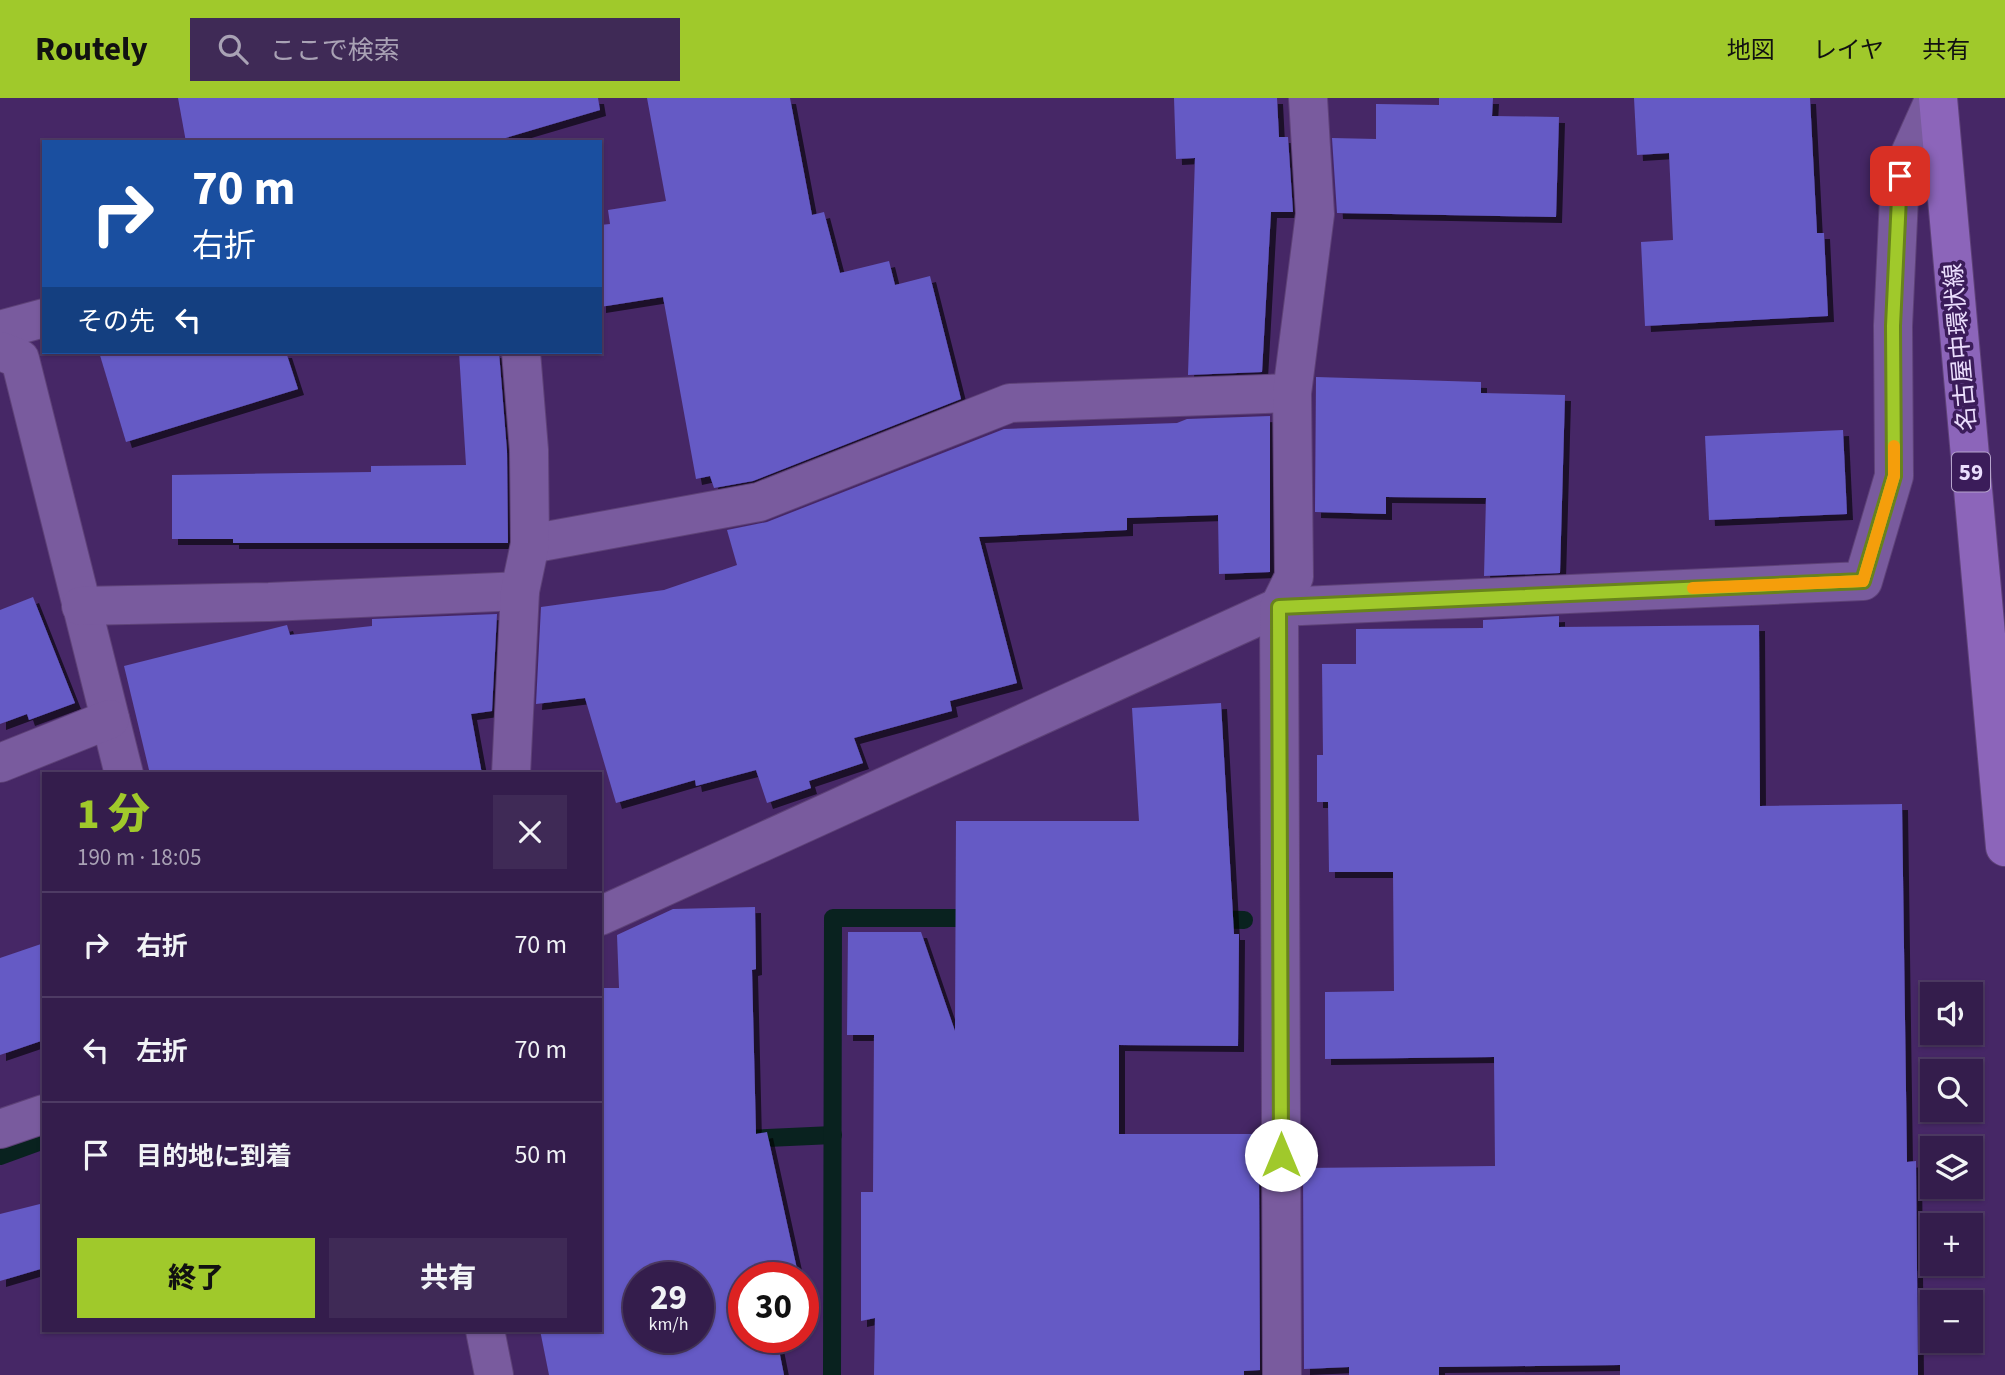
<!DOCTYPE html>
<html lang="ja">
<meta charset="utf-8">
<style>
body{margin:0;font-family:"Source Sans 3","Noto Sans JP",sans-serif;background:#3f2a56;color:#f1f3f6;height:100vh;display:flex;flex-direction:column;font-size:26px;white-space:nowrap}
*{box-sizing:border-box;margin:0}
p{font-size:23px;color:#a9a2b5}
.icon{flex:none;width:38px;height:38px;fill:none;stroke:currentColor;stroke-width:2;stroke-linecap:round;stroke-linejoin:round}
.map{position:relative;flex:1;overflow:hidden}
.details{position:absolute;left:42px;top:674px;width:560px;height:560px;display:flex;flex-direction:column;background:#341d4c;border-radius:0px;box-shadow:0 2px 5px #0004,0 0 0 2px #4e3b64}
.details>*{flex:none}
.banner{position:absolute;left:42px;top:42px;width:560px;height:214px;border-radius:0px;box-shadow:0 2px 5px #0004,0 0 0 2px #4e3b64;background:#1a4fa0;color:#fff;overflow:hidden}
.tools{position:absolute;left:1920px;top:884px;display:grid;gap:14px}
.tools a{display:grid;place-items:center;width:63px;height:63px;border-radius:0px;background:#341d4c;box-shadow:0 2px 5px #0004,0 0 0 2px #4e3b64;font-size:35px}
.speed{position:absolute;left:623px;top:1164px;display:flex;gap:14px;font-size:35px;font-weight:700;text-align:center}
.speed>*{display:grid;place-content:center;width:91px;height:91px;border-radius:50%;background:#341d4c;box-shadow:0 2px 5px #0004,0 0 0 2px #4e3b64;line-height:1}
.speed small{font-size:18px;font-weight:400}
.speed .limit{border:10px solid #d22;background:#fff;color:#111}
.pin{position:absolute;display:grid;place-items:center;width:60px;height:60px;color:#fff;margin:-30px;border-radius:14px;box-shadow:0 4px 10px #0006}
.me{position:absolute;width:77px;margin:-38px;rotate:0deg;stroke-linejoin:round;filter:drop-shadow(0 0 5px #0008)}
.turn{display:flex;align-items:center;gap:24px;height:147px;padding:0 35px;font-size:32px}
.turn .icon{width:91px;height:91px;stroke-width:2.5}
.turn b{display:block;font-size:49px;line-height:60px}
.then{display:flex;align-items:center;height:66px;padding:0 35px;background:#0003;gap:14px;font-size:26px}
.round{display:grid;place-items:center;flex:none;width:74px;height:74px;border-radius:0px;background:#3f2a56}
.overview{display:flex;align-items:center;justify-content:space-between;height:119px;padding:0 35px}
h1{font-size:42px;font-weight:800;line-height:52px;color:#a0c92b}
.primary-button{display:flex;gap:14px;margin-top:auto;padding:14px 35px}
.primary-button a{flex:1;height:80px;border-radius:0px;background:#a0c92b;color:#111;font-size:28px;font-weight:800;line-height:80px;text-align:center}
.primary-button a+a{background:#3f2a56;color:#f1f3f6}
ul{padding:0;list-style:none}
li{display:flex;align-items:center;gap:21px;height:105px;padding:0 35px;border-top:2px solid #4e3b64}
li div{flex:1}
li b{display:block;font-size:26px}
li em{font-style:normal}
header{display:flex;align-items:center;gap:42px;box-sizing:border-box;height:98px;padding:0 35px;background:#a0c92b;color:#111}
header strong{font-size:33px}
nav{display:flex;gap:38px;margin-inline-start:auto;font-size:24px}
.search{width:490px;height:63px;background:#3f2a56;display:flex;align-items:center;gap:18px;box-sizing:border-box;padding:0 24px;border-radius:0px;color:#a9a2b5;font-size:26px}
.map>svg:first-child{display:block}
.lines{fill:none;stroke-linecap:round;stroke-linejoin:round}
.stream{stroke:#09221f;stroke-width:18}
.building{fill:#655ac5;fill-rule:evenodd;filter:url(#shadow)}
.minor-casing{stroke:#5e4278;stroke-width:40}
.primary-casing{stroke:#5e4278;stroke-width:40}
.minor{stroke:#795b9e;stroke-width:38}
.primary{stroke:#8c65ba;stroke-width:38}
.route-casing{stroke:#68831c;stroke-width:18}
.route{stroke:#a0c92b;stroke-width:12}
.slow{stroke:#f59e0b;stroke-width:12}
.labels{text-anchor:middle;stroke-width:7;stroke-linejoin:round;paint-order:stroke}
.shield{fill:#3b1c5a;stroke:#b6a4cc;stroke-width:2}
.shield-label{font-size:23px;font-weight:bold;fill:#ebdefd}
.street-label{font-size:24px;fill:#ebdefd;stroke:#3b1c5a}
</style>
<header>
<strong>Routely</strong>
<div class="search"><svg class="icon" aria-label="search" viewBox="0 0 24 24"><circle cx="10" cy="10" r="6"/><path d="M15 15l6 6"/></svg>ここで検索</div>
<nav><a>地図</a><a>レイヤ</a><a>共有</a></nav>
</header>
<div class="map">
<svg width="2005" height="1277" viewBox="0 0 2005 1277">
<defs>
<filter id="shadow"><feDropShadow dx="6" dy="6" stdDeviation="0" flood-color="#0009"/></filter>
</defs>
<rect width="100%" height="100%" fill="#462766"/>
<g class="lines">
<g class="stream">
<polyline points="1209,821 1244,822"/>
<polyline points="747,1041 833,1037"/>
<polyline points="0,1058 44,1042"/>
<polyline points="832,1277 833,820 978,820"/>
</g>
</g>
<g class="building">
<polygon points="178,0 598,0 600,12 492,44 186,44"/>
<polygon points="647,0 790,0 812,117 824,114 840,175 889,163 895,187 930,178 961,301 753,383 714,390 710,378 696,381 663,199 600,209 600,127 610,126 608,112 666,103"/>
<polygon points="1174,0 1277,0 1279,39 1288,39 1293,114 1271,114 1262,274 1188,277 1195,60 1176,61"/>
<polygon points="1439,0 1493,0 1492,18 1559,19 1556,119 1337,115 1332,40 1376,41 1376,6 1439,7"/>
<polygon points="1634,0 1810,0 1817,135 1824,135 1828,218 1645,228 1641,144 1673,142 1669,55 1637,57"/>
<polygon points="99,254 286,254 298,291 126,344"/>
<polygon points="459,254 499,254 507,353 508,445 233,445 233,441 172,441 172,377 371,374 371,368 466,367"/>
<polygon points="1316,279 1481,284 1481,295 1565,297 1560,475 1484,478 1486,400 1386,399 1386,416 1315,414"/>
<polygon points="1270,318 1270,474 1219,476 1218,417 1127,420 1127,432 979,439 1017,585 950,603 952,613 854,640 863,665 809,683 811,690 767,705 756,672 696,688 695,682 616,705 585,600 536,606 541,509 664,492 737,467 727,432 767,424 1004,331 1177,325 1187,321"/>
<polygon points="1843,332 1847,416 1709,422 1705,338"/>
<polygon points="33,499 75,605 29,622 27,616 0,626 0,512"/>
<polygon points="497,516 492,613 471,616 482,676 150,676 124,568 287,527 290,537 372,528 372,521"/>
<polygon points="1559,518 1559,529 1759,527 1760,708 1902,706 1907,1064 1916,1063 1918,1277 1620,1277 1620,1267 1439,1269 1439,1277 1349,1277 1349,1269 1304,1271 1303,1070 1495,1068 1494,959 1325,961 1325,894 1394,893 1393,774 1329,774 1328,704 1317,704 1317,657 1323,657 1322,566 1356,566 1356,531 1483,530 1483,522"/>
<polygon points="1221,605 1234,836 1239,836 1238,948 1119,947 1119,1036 1253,1036 1253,1071 1259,1071 1260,1272 1244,1273 1244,1277 874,1277 875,1220 861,1223 861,1094 873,1094 874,937 847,937 848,834 921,834 955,933 956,723 1139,723 1132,610"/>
<path d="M755,809L756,871L752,872L756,1036L767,1034L799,1180H744V1239H790L777,1242L784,1277H549L540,1232H600V890H619L617,837L673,811ZM639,1180H698V1239H639Z"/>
<polygon points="44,845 44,942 0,957 0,860"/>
<polygon points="44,1105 44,1170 0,1183 0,1116"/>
</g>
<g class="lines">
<defs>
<g id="minor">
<polyline points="0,232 44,220"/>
<polyline points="0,253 20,261 124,676"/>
<polyline points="530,446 759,404 1010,305 1292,295"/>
<polyline points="81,508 269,504 520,493"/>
<polyline points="0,665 110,621"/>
<polyline points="511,676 520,493 530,446 529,352 521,254"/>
<polyline points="600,818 1279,509 1863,483 1894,378 1893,228 1900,78 1935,0"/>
<polyline points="0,1031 44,1016"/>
<polyline points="485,1232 494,1277"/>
<polyline points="1282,1277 1279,509 1294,479 1292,295 1315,116 1308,0"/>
</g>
<polyline id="primary" points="1938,0 2005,749"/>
</defs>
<use href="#minor" class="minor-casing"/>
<use href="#primary" class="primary-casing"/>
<use href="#minor" class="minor"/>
<use href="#primary" class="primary"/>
</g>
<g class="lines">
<defs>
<polyline id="route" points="1281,1057 1279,509 1863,483 1894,378 1893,228 1900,78"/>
</defs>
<use href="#route" class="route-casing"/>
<use href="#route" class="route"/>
<polyline class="slow" points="1693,490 1863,483 1894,378 1894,348"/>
</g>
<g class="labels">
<rect class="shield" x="1952" y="354.5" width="38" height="39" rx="5"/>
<g class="shield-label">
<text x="1971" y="382">59</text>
</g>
<g class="street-label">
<text transform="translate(1960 249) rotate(-95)" y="8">名古屋中環状線</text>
</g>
</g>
</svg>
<div class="tools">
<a><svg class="icon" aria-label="sound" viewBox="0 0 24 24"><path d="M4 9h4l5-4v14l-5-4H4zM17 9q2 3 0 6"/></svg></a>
<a><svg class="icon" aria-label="search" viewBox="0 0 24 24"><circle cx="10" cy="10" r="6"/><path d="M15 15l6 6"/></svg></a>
<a><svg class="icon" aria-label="layers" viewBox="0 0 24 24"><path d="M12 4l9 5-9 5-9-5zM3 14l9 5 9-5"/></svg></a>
<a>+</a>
<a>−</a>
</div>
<div class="speed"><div>29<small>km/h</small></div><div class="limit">30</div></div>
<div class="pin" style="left:1900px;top:78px;background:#d93025"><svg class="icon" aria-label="arrive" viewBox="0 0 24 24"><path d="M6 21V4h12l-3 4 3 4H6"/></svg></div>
<svg class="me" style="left:1281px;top:1057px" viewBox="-20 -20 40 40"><circle r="19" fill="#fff"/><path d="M0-13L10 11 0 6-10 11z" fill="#a0c92b"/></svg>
<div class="banner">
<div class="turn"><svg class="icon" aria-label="right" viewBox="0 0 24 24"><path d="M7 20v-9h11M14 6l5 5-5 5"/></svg><div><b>70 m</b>右折</div></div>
<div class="then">その先<svg class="icon" aria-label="left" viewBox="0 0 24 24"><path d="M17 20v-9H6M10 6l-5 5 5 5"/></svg></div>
</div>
<section class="details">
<div class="overview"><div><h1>1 分</h1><p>190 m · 18:05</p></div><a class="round"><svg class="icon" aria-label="close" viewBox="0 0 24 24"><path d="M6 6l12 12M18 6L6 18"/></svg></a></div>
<ul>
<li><svg class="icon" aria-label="right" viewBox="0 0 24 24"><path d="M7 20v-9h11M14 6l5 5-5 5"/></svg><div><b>右折</b></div><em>70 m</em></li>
<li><svg class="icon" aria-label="left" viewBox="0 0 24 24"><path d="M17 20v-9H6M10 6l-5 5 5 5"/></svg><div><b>左折</b></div><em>70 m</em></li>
<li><svg class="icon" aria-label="arrive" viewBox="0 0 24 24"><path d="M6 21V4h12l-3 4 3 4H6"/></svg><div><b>目的地に到着</b></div><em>50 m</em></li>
</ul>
<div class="primary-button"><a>終了</a><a>共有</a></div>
</section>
</div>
